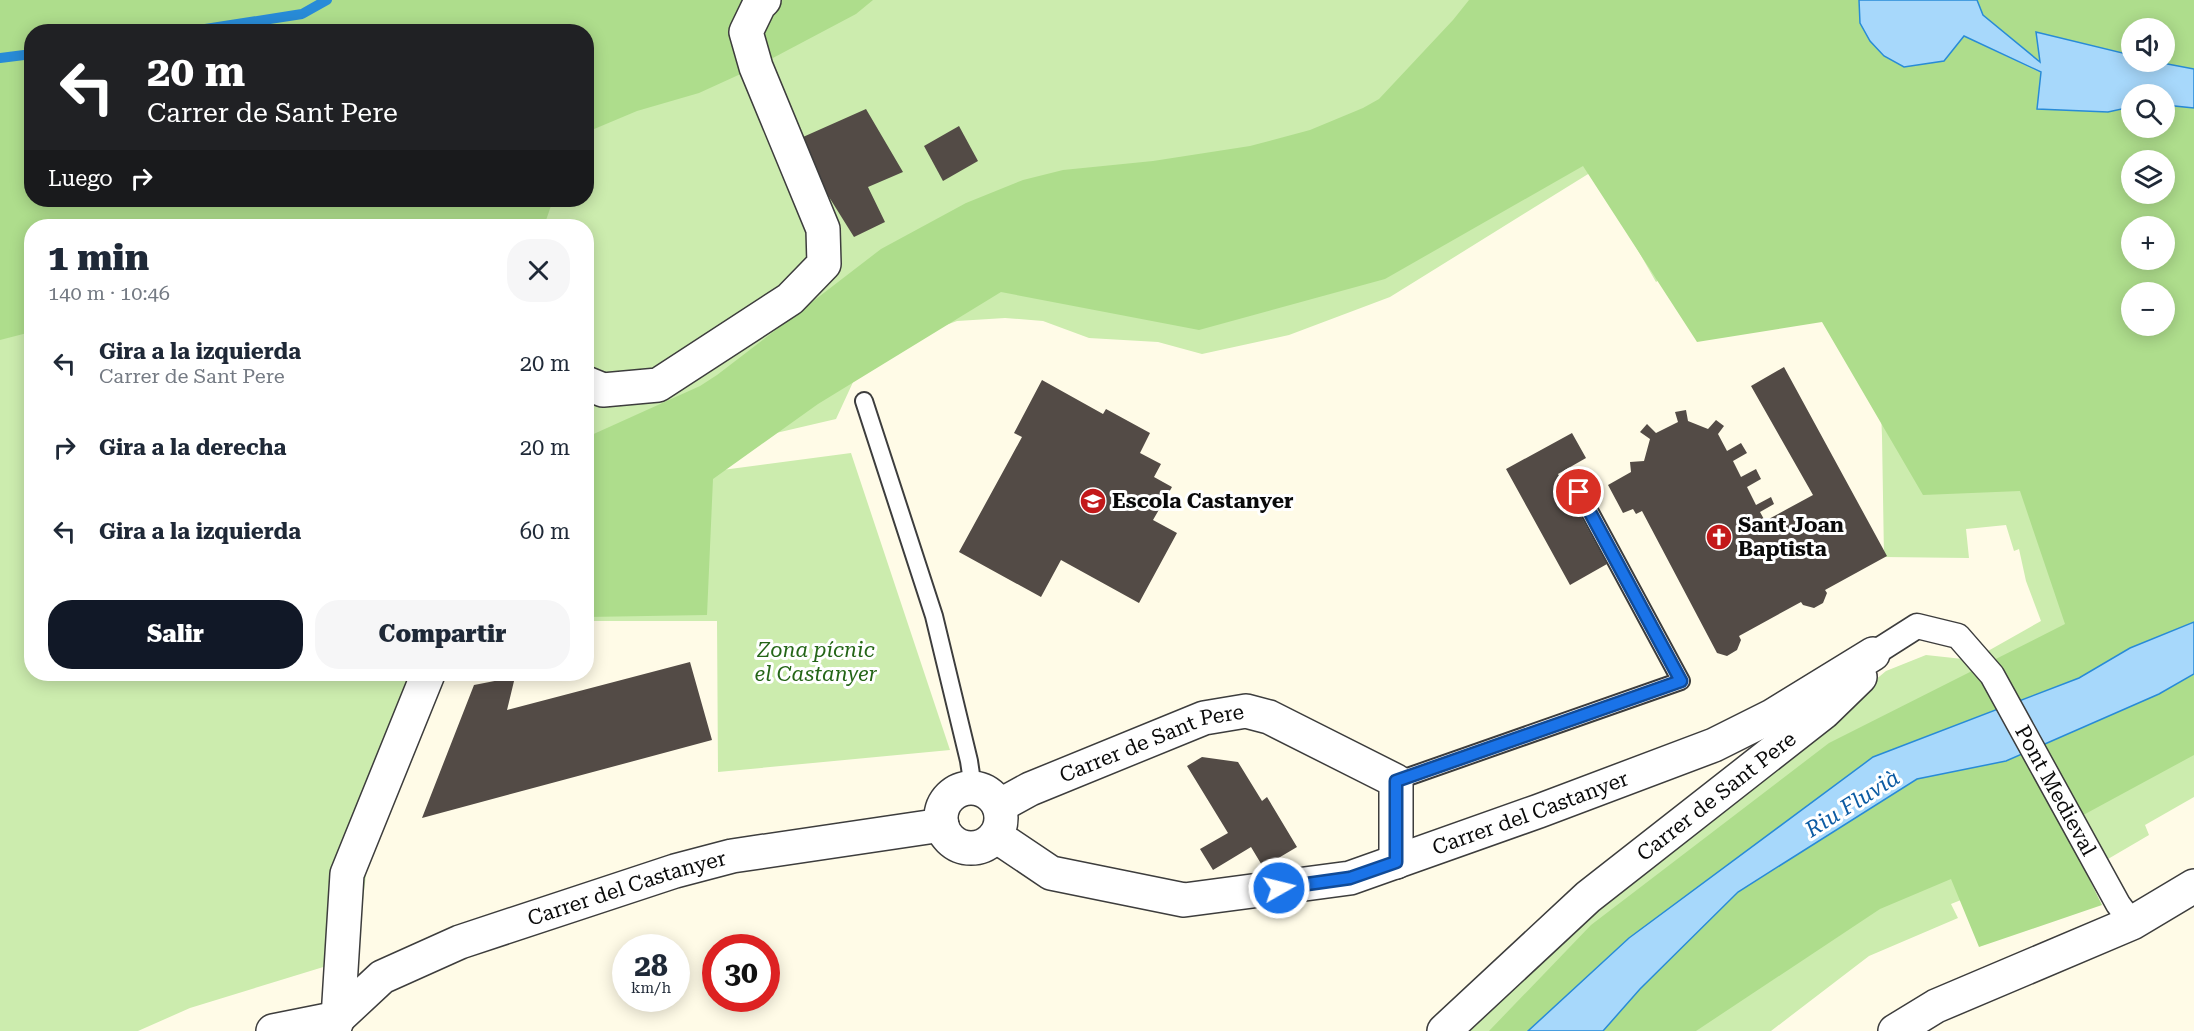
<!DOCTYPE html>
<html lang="es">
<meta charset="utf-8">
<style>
body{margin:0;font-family:"Roboto Serif",serif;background:#f6f6f7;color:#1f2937;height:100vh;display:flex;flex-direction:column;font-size:22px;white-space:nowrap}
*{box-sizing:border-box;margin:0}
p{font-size:20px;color:#747a83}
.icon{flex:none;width:33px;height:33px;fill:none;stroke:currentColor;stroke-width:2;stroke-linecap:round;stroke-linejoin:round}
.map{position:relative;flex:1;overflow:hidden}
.drawer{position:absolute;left:24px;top:219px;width:570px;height:462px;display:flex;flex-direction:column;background:#fff;border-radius:24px;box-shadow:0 3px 15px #0003}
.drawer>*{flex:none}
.guide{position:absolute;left:24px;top:24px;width:570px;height:183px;border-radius:24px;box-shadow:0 3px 15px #0003;background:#202124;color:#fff;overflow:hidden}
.controls{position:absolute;left:2121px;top:18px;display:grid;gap:12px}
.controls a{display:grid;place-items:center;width:54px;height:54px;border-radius:50%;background:#fff;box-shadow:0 3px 15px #0003;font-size:30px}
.speed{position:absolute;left:612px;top:934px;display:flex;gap:12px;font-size:30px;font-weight:700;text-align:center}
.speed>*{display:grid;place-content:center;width:78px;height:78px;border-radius:50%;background:#fff;box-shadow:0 3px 15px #0003;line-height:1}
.speed small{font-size:15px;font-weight:400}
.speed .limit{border:9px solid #d22;background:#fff;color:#111}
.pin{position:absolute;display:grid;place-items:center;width:51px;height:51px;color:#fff;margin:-26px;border:3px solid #fff;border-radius:50%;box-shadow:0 2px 6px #0007}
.me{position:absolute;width:66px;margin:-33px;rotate:82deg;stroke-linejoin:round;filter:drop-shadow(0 0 4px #0008)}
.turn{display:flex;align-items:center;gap:21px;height:126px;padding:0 24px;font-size:27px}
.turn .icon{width:78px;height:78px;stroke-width:2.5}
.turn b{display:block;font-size:42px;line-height:51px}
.then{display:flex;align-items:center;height:57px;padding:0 24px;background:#0003;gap:12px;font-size:22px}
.round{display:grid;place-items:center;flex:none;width:63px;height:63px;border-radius:24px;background:#f6f6f7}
.head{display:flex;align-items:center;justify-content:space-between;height:102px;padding:0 24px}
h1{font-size:36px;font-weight:800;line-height:45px}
.button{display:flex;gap:12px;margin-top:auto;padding:12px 24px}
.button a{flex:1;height:69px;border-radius:24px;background:#111827;color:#fff;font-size:24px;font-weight:800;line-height:69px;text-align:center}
.button a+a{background:#f6f6f7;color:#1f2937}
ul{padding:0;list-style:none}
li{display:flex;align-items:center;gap:18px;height:84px;padding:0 24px}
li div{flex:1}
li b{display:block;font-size:22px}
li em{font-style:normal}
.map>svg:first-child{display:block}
.green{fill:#ccecae;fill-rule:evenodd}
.forest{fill:#aedd8c;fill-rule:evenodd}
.water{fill:#a7d8fb;stroke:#288bd7;stroke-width:1.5}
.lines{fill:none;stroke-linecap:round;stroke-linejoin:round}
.stream{stroke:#288bd7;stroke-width:10}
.building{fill:#534b46}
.service-casing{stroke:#3d3d3d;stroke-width:20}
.pedestrian-casing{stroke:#3d3d3d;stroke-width:27}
.minor-casing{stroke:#3d3d3d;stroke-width:36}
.service{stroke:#fff;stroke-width:16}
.pedestrian{stroke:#fff;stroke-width:24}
.minor{stroke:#fff;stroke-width:33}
.route-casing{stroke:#114b97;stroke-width:15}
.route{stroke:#1a73e8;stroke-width:10}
.labels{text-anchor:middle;stroke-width:6;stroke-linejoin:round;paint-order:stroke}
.poi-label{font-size:21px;font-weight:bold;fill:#0a0a0a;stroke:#fff;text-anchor:start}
.park-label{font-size:21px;font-style:italic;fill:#246517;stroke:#fff}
.street-label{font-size:21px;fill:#0a0a0a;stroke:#fff}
.water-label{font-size:22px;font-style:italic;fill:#0c5ba3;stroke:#fff}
</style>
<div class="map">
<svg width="2194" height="1031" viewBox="0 0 2194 1031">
<rect width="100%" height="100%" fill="#fffbe7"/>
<g class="green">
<path d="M0,0H2194V797L2145,825L2149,835L2108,859L2081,855L2065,858L1951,904L1958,918L1869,956L1771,1031H1459L1586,907L1770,768L1886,671L1926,655L1972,660L2041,621L2026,581L2019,549L2014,551L2006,525L1966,529L1969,558L1884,557L1882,436L1878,341L1751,223L1656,282L1593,171L1390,297L1289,335L1202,354L1158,342L1089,338L1043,321L1005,318L957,321L866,354L836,419L587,477L586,226H32V674H443L368,859L356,957L190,1008L138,1031H0ZM2132,28H2164V62H2132ZM32,32H586V200H32ZM2132,94H2164V128H2132ZM2132,160H2164V194H2132ZM2132,226H2164V260H2132ZM2132,292H2164V326H2132Z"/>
<polygon points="851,453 950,750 718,772 717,621 587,621 586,488"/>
</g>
<g class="forest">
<polygon points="0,0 873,0 856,14 756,67 699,93 637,111 587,132 586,32 32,32 32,200 553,200 544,226 32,226 31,332 0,340"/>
<path d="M1469,0H1859V3L1904,67L1944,61L1964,36L2041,73L2037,109L2108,112L2131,107L2132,128H2164L2165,105L2194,108V622L2130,648L2079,678L1873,757L1629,938L1528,1031H1489L1591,925L1829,743L2065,624L2020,491L1923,495L1822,322L1697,342L1583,166L1385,279L1199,330L1001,292L818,404L713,479L707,615L587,617V437L700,386L717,375L881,249L966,203L1023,180L1063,170L1153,161L1250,146L1310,130L1363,108L1379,99L1453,20ZM2132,160H2164V194H2132ZM2132,226H2164V260H2132ZM2132,292H2164V326H2132Z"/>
<polygon points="1977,0 2194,0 2194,69 2157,62 2164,62 2164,28 2132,28 2131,55 2036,32 2041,63 1983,15"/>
<polygon points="2194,674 2194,755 2063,826 2102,905 1979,947 1951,879 1880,909 1696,1031 1603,1031 1640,989 1738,892 1917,779 2006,761 2159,694"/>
</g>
<g class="water">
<polygon points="1859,0 1977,0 1983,15 2040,62 2036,32 2131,55 2132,62 2157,62 2194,69 2194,108 2165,105 2164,94 2132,94 2131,107 2108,112 2037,109 2041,72 1964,36 1944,61 1904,67 1884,56 1870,41 1860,23"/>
<polygon points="2194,622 2194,674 2159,694 2006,761 1917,779 1738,892 1640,989 1603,1031 1528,1031 1629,938 1873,757 2079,678 2130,648"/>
</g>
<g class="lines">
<g class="stream">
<polyline points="186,32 302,14 327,0"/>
<polyline points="0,58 32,54"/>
</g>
</g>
<g class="building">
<polygon points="866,109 903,172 868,187 885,222 854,237 794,141"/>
<polygon points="959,126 978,161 943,181 924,146"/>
<polygon points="1784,367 1887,556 1825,590 1827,593 1823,603 1814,608 1803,605 1801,602 1739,636 1741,640 1737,650 1727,656 1717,653 1642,511 1636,514 1633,509 1623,513 1608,485 1631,472 1630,462 1644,461 1650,439 1640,432 1647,424 1656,433 1678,422 1675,412 1686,410 1688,421 1708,429 1716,420 1724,426 1718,434 1727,451 1741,443 1747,453 1733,461 1741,477 1756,469 1761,479 1747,487 1756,505 1771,497 1774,504 1760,512 1765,521 1813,495 1751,386"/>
<polygon points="1042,380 1103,414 1106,409 1150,433 1140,453 1161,464 1154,477 1172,487 1153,520 1177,533 1139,603 1061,560 1041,597 959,552 1022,437 1014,433"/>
<polygon points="1572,433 1586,458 1558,474 1607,564 1570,585 1506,469"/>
<polygon points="690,662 712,740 422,818 474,685 515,677 507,710"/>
<polygon points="1202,757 1238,762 1262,801 1267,797 1297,847 1263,867 1251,847 1213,870 1200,849 1228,833 1187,766"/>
</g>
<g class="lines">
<defs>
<g id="service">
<polyline points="864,401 934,616 969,761 973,788"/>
<polyline points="1396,781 1681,681 1579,492"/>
</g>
<g id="pedestrian">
<path id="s1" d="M1873,654L1917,626L1958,636L1992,675L2118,904L2132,923"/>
</g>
<g id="minor">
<polyline points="586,383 603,390 658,385 790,299 824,264 823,229 756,67 746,32 759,5 764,0"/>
<circle cx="971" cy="818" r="30"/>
<path id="s2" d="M999,806L1030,789L1204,718L1246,711L1269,717L1396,781V862"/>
<path id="s3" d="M996,836L1051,873L1184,900L1350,878L1539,811L1714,745L1772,716L1873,654"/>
<path id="s4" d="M338,1018L382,977L460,942L675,871L732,856L942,825"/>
<polyline points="334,1029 338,1018 347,874 428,674"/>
<polyline points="273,1031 338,1018"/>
<path id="s5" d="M1444,1031L1588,897L1824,712L1860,677"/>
<polyline points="1895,1031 1936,1006 2132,923 2194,886"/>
</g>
</defs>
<use href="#service" class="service-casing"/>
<use href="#pedestrian" class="pedestrian-casing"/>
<use href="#minor" class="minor-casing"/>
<use href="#service" class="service"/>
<use href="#pedestrian" class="pedestrian"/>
<use href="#minor" class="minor"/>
</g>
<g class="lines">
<defs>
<polyline id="route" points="1279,888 1350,878 1396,862 1396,781 1681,681 1579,492"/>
</defs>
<use href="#route" class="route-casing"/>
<use href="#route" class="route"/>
</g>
<defs>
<symbol id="school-disc" viewBox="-11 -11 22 22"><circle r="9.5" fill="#c3191a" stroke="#fff"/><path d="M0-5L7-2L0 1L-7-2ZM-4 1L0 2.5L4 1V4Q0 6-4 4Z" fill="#fff"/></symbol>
<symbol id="church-disc" viewBox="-11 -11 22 22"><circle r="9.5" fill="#c3191a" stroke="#fff"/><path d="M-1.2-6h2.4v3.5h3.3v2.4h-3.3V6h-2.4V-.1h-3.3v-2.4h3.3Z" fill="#fff"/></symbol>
</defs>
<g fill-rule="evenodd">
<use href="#school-disc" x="1078" y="486" width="30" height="30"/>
<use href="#church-disc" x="1704" y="522" width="30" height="30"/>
</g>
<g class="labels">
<g class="poi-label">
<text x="1112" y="508">Escola Castanyer</text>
<text x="1738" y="532">Sant Joan<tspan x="1738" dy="24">Baptista</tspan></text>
</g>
<g class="park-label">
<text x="816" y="657">Zona pícnic<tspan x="816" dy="24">el Castanyer</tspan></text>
</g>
<g class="street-label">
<text dy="7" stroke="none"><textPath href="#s2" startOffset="166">Carrer de Sant Pere</textPath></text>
<text dy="7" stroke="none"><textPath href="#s1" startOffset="278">Pont Medieval</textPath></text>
<text dy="7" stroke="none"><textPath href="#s5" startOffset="360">Carrer de Sant Pere</textPath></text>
<text dy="7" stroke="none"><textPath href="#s3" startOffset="561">Carrer del Castanyer</textPath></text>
<text dy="7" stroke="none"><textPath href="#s4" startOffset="321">Carrer del Castanyer</textPath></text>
</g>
<g class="water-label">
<text transform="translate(1852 803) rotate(-32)" y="8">Riu Fluvià</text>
</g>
</g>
</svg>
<div class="controls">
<a><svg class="icon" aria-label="sound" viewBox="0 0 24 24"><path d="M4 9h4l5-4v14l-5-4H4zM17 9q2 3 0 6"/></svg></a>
<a><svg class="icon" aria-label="search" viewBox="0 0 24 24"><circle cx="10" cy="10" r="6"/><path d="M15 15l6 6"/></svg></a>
<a><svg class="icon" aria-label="layers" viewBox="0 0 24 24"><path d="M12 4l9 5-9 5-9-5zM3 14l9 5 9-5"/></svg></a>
<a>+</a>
<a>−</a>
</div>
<div class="speed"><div>28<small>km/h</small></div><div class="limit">30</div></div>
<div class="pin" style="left:1579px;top:492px;background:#d93025"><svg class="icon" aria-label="arrive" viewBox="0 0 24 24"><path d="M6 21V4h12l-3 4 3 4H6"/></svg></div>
<svg class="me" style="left:1279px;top:888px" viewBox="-20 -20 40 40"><circle r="17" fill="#1a73e8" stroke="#fff" stroke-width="3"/><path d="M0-11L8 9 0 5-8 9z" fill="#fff"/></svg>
<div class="guide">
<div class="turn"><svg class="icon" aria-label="left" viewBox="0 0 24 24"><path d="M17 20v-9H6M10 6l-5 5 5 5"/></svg><div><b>20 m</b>Carrer de Sant Pere</div></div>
<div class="then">Luego<svg class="icon" aria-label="right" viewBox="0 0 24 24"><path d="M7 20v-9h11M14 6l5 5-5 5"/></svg></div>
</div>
<section class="drawer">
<div class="head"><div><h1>1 min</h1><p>140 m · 10:46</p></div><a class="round"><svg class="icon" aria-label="close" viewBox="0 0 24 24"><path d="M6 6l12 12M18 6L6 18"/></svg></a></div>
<ul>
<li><svg class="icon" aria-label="left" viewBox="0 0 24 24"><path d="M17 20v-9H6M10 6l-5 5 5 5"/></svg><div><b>Gira a la izquierda</b><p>Carrer de Sant Pere</p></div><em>20 m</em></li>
<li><svg class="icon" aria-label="right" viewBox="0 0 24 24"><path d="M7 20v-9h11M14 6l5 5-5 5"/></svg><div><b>Gira a la derecha</b></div><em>20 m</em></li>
<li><svg class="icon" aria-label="left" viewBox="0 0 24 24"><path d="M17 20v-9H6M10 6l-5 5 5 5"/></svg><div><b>Gira a la izquierda</b></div><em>60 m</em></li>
</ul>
<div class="button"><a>Salir</a><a>Compartir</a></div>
</section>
</div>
